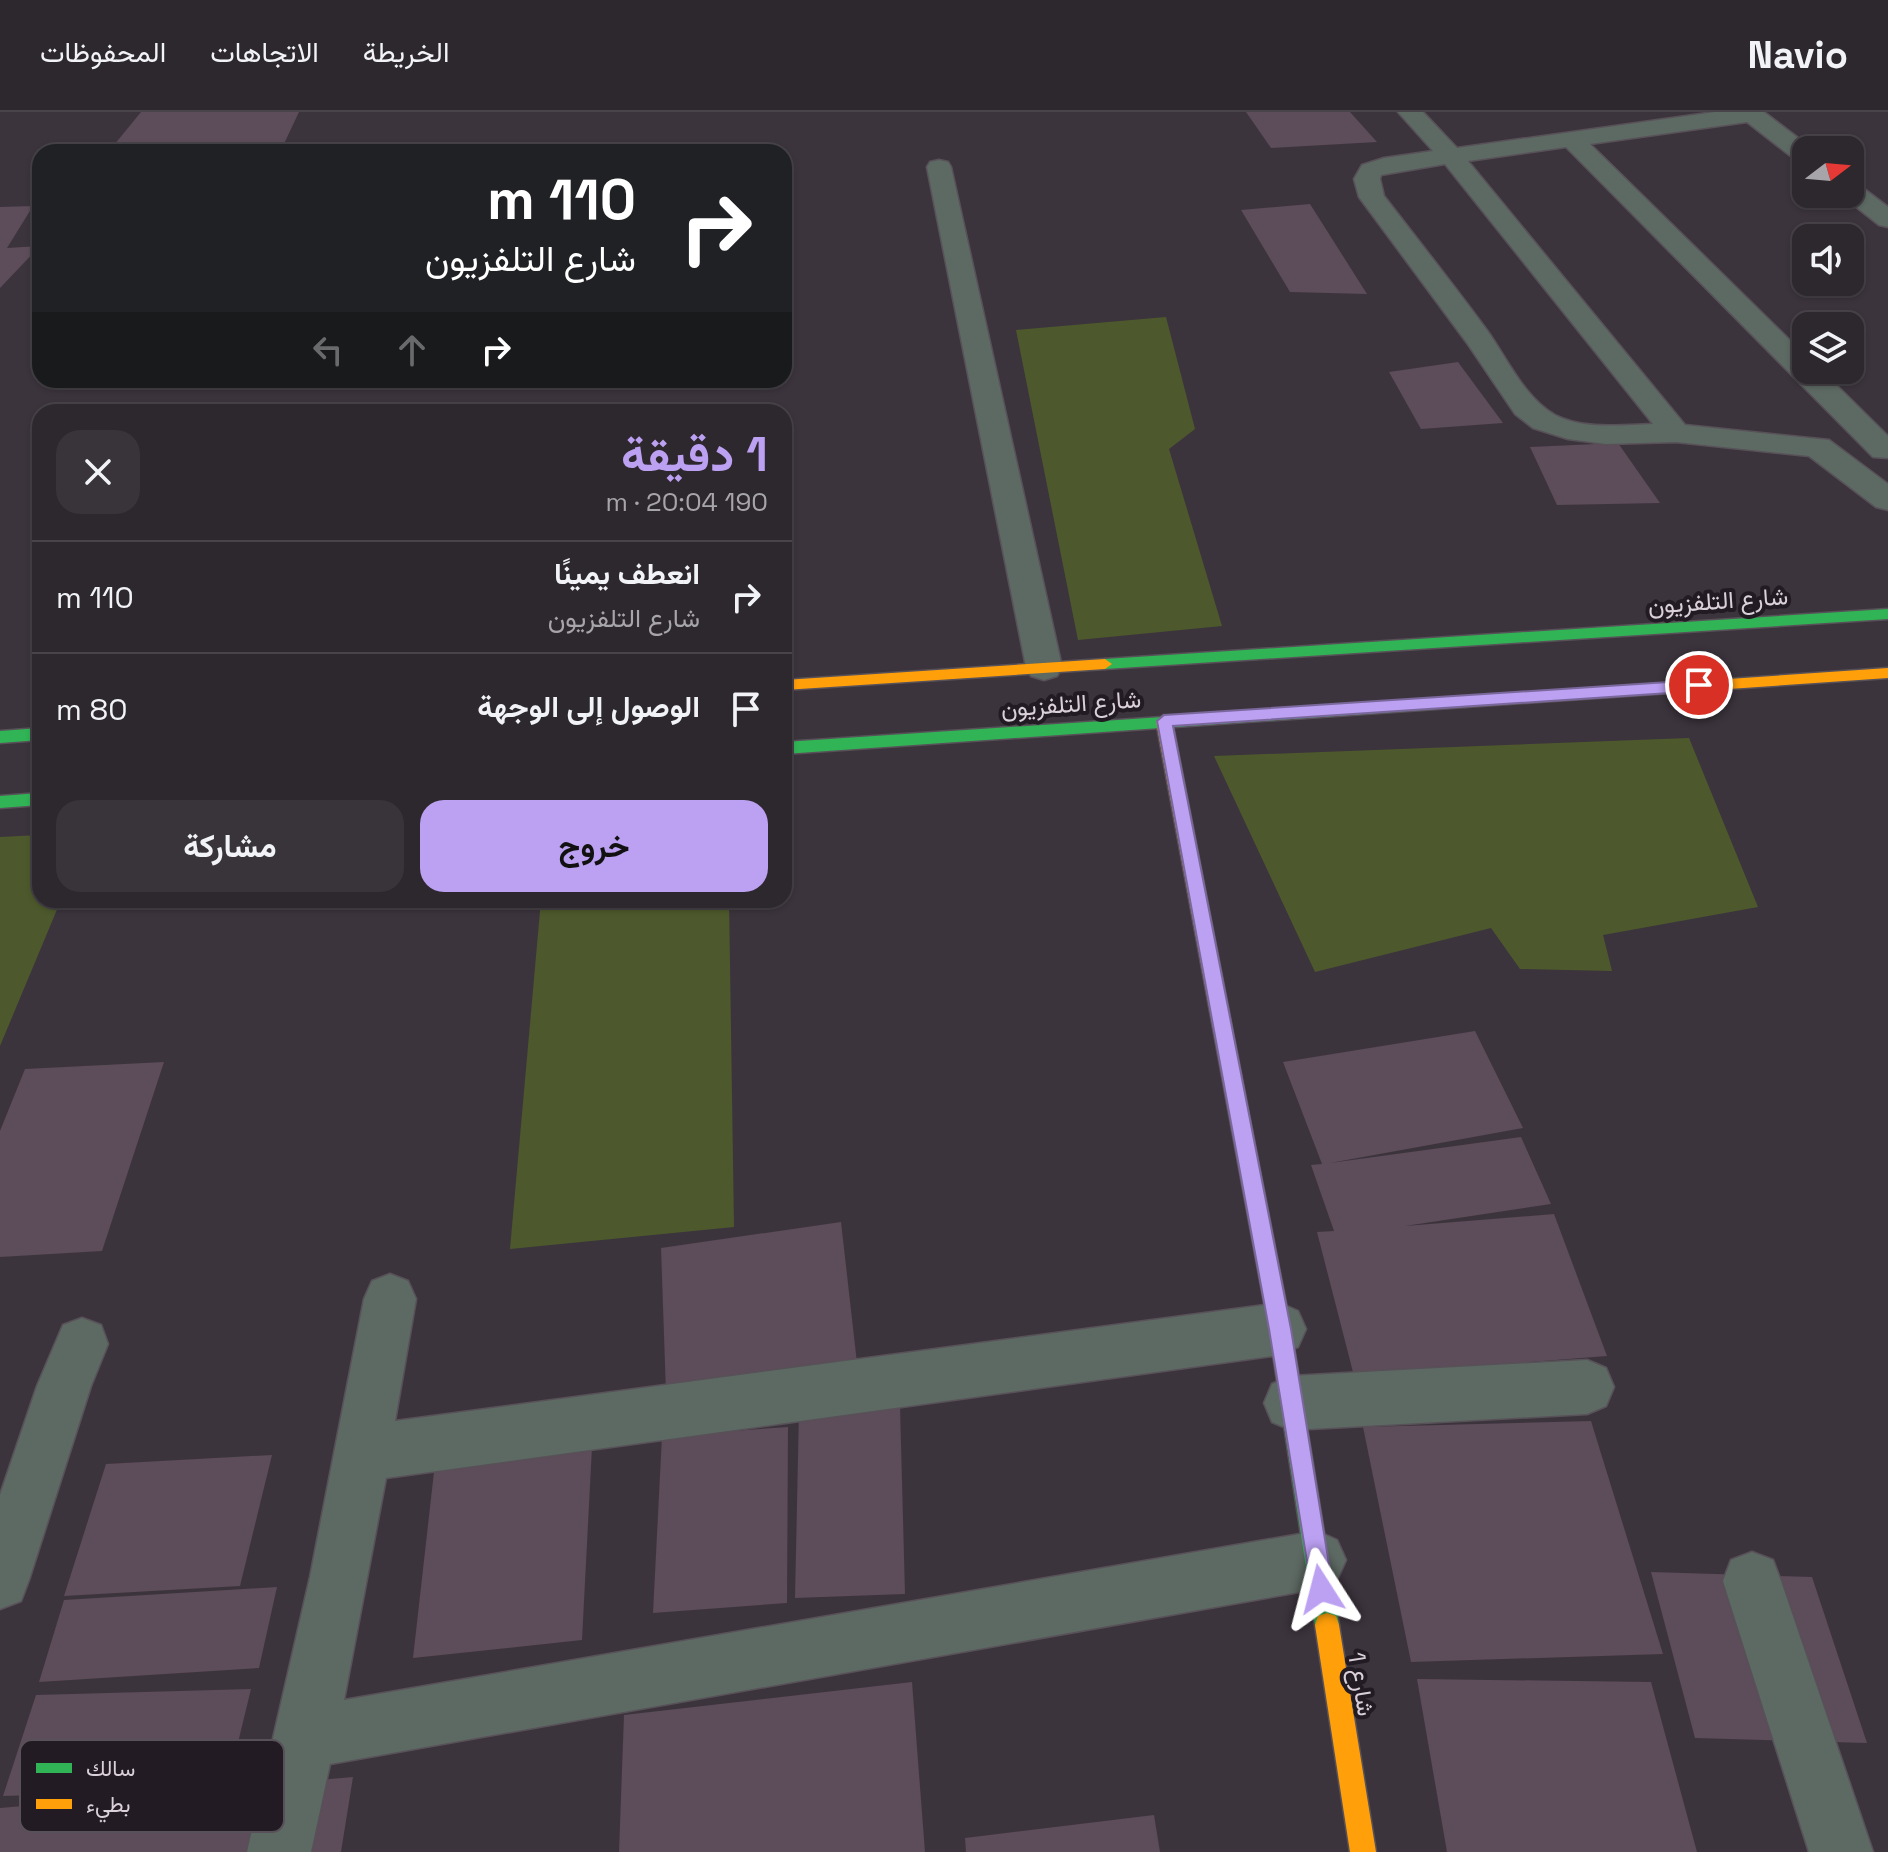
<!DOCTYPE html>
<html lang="ar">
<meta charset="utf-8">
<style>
body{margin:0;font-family:"Space Grotesk",Vazirmatn,sans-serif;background:#39333a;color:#f1f3f6;direction:rtl;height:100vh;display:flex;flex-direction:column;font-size:30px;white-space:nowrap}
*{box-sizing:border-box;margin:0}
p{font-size:26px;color:#a7a5aa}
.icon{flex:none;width:44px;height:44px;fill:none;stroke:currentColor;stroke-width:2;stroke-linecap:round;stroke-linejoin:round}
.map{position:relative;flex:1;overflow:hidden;direction:ltr}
.panel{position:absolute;left:32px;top:292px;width:760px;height:504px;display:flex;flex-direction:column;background:#2d272e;border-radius:24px;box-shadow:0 2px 6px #0004,0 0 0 2px #48444a;direction:rtl}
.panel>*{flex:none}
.guide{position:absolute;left:32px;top:32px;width:760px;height:244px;border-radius:24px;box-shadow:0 2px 6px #0004,0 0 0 2px #48444a;direction:rtl;background:#202124;color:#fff;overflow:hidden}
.needle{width:52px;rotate:74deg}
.tools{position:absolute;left:1792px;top:24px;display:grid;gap:16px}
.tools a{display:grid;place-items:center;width:72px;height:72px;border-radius:16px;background:#2d272e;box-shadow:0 2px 6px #0004,0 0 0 2px #48444a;font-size:40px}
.pin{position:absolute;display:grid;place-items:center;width:68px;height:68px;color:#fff;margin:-34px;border:4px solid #fff;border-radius:50%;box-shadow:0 2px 8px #0007}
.me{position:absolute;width:88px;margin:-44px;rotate:351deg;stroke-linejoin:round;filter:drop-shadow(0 0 6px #0008)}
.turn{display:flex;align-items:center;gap:28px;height:168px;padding:0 24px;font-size:36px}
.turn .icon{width:104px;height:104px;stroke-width:2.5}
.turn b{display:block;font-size:56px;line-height:68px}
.lanes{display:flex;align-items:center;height:76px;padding:0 24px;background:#0003;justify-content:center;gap:40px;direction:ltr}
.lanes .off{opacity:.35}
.round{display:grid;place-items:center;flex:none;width:84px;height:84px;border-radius:24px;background:#39333a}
.headline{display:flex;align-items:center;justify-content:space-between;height:136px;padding:0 24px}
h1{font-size:48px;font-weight:700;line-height:60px;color:#bca0f2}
.button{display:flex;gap:16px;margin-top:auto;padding:16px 24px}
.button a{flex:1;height:92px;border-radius:24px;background:#bca0f2;color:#111;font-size:32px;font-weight:700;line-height:92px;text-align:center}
.button a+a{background:#39333a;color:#f1f3f6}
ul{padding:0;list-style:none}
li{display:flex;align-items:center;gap:24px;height:112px;padding:0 24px;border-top:2px solid #48444a}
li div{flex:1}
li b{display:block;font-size:30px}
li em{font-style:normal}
header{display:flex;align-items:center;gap:48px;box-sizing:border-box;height:112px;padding:0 40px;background:#2d272e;border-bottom:2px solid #48444a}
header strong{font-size:38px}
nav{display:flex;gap:44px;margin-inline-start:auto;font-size:28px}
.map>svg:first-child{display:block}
.green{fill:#4d592c}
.building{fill:#5d4c59}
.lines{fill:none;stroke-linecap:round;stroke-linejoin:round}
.street-casing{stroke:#585158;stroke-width:3}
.fast-casing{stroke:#585158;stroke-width:3}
.slow-casing{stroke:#585158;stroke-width:3}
.street{fill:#5d6963;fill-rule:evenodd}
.fast{fill:#30b455;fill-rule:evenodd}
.slow{fill:#ff9f0a;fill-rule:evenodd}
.route{fill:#bca0f2;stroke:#7a689d;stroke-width:2}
.labels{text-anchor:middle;stroke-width:8;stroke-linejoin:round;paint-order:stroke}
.street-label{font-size:24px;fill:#dad0da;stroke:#221b23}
.key{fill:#221b23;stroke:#59515a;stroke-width:2}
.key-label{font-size:22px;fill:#dad0da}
</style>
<header>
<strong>Navio</strong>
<nav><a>الخريطة</a><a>الاتجاهات</a><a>المحفوظات</a></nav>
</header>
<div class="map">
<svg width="1888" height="1740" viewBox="0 0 1888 1740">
<rect width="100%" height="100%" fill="#3c343d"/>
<g class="green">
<polygon points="1166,205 1195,317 1169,337 1222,514 1078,528 1016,218"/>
<polygon points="1689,626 1758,795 1603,823 1612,859 1520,857 1491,816 1315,860 1214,644"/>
<polygon points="40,723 40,788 61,788 0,934 0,725"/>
<polygon points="541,788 729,788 734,1115 510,1137"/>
</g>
<g class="building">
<polygon points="141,0 299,0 282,36 114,33"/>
<polygon points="1246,0 1350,0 1377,30 1271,36"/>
<polygon points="1310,92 1367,182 1290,180 1241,98"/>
<polygon points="33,94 7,136 40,134 0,176 0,95"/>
<polygon points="1458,250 1503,311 1421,317 1389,260"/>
<polygon points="1618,331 1660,391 1557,393 1530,335"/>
<polygon points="1475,919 1523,1016 1330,1051 1521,1025 1551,1092 1405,1114 1554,1102 1607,1244 1354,1264 1317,1120 1334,1119 1311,1053 1322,1052 1283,950"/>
<polygon points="164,950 102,1139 0,1145 0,1019 25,957"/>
<polygon points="841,1110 857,1251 666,1281 661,1136"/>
<polygon points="900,1294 905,1482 795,1486 799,1299"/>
<polygon points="1591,1309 1663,1542 1411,1550 1363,1315"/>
<polygon points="788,1315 787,1491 653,1501 662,1324"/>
<polygon points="592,1335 582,1528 413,1546 435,1351"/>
<polygon points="272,1343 240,1474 64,1484 106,1352"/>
<polygon points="1651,1460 1812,1465 1867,1631 1695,1626"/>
<polygon points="277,1475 259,1556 39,1570 64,1488"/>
<polygon points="1417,1567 1651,1570 1697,1740 1447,1740"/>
<polygon points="912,1570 925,1740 619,1740 624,1603"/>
<polygon points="251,1577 227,1676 353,1665 341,1740 0,1740 0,1696 207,1678 3,1684 36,1583"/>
<polygon points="1154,1703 1160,1740 966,1740 965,1726"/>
</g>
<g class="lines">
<defs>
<g id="street">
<path d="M1398,0H1423L1457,36L1715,0H1764L1814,38H1806V51L1797,49L1747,10L1590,32L1806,244V258H1821L1888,324V346L1873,345L1566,35L1468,49L1685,313L1829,328L1888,372V398L1876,395L1809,344L1676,330L1606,332L1568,327L1533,316L1515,302L1467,231L1359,85L1354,67L1362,53L1384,46L1433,39ZM1445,52L1653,312C1621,313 1584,318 1555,303C1524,286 1506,244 1486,217C1453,172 1418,128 1384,84L1380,67L1381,63Z"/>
<polygon points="939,48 948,50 951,55 1062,555 1057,564 1044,568 1031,564 1026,555 927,55 930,50"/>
<polygon points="1850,70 1859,73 1888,95 1888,115 1879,113 1841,83 1850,82"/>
<polygon points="390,1162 408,1169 416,1187 395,1309 1280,1191 1298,1199 1306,1217 1298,1235 1280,1243 386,1366 344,1588 1317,1419 1337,1428 1346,1448 1337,1468 1317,1477 330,1652 311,1740 247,1740 310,1465 364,1187 372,1169"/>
<polygon points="82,1206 101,1213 108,1232 91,1274 29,1468 21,1489 0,1497 0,1383 37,1274 63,1213"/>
<polygon points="1587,1248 1606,1256 1614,1275 1606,1294 1587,1302 1291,1318 1272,1310 1264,1291 1272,1272 1291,1264"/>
<polygon points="1752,1440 1773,1448 1781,1469 1873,1740 1809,1740 1723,1469 1731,1448"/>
</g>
<g id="fast">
<polygon points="1888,497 1888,507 1105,557 1098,552 1105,547"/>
<polygon points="1465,585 1473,590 1465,595 784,642 784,630"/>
<polygon points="40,616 40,628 0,631 0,619"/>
<polygon points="40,681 40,693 0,696 0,684"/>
<polygon points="1242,1009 1249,1012 1252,1018 1291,1217 1339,1513 1336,1522 1327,1525 1318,1522 1315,1513 1269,1217 1232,1018 1235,1012"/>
</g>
<g id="slow">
<polygon points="1105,547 1112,552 1105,557 784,578 784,568"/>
<polygon points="1888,556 1888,566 1465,595 1457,590 1465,585"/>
<polygon points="1164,603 1172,609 1252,1018 1249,1024 1242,1027 1235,1024 1232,1018 1156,609"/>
<polygon points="1327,1501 1336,1504 1339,1513 1376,1740 1350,1740 1315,1513 1318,1504"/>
</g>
</defs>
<use href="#street" class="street-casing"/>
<use href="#fast" class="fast-casing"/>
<use href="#slow" class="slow-casing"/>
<use href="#street" class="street"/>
<use href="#fast" class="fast"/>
<use href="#slow" class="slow"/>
</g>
<polygon class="route" points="1699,568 1707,573 1699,579 1173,614 1291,1217 1333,1477 1330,1486 1321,1489 1313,1486 1269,1217 1157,609 1164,603"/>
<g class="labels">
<g class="street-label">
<text transform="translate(1718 489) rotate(-4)" y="8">شارع التلفزيون</text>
<text transform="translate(1071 592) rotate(-4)" y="8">شارع التلفزيون</text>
<text transform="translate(1361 1572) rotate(81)" y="8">شارع 1</text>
</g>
</g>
<rect x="20" y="1628" width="264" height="92" rx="12" class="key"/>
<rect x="36" y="1651" width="36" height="10" fill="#30b455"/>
<rect x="36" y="1687" width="36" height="10" fill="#ff9f0a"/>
<g class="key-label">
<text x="86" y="1664">سالك</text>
<text x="86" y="1700">بطيء</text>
</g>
</svg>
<div class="tools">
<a><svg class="needle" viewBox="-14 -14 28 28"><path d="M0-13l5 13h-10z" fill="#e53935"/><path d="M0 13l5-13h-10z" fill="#a7a5aa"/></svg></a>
<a><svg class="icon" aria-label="sound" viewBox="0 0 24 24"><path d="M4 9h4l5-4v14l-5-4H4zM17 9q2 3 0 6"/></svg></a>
<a><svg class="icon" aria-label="layers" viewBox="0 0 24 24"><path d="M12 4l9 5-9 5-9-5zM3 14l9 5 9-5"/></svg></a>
</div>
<div class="pin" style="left:1699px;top:573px;background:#d93025"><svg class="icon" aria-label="arrive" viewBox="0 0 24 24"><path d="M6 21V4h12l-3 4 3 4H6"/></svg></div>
<svg class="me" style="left:1321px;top:1477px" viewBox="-20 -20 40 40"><path d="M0-17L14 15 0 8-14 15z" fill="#bca0f2" stroke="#fff" stroke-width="4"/></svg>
<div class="guide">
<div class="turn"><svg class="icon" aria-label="right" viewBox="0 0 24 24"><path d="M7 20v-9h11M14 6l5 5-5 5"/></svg><div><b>110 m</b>شارع التلفزيون</div></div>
<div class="lanes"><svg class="icon off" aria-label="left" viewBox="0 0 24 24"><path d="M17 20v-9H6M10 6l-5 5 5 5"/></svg><svg class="icon off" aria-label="ahead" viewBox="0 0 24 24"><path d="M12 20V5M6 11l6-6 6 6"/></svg><svg class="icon" aria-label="right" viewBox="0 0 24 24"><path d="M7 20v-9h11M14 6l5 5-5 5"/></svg></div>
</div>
<section class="panel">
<div class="headline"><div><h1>1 دقيقة</h1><p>190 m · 20:04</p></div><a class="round"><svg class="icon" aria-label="close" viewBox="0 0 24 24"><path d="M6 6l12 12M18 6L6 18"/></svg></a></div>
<ul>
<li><svg class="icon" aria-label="right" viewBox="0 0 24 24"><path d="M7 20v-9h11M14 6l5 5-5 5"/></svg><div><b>انعطف يمينًا</b><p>شارع التلفزيون</p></div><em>110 m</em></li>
<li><svg class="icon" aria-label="arrive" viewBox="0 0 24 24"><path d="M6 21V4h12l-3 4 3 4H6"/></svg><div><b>الوصول إلى الوجهة</b></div><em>80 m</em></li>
</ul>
<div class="button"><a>خروج</a><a>مشاركة</a></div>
</section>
</div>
